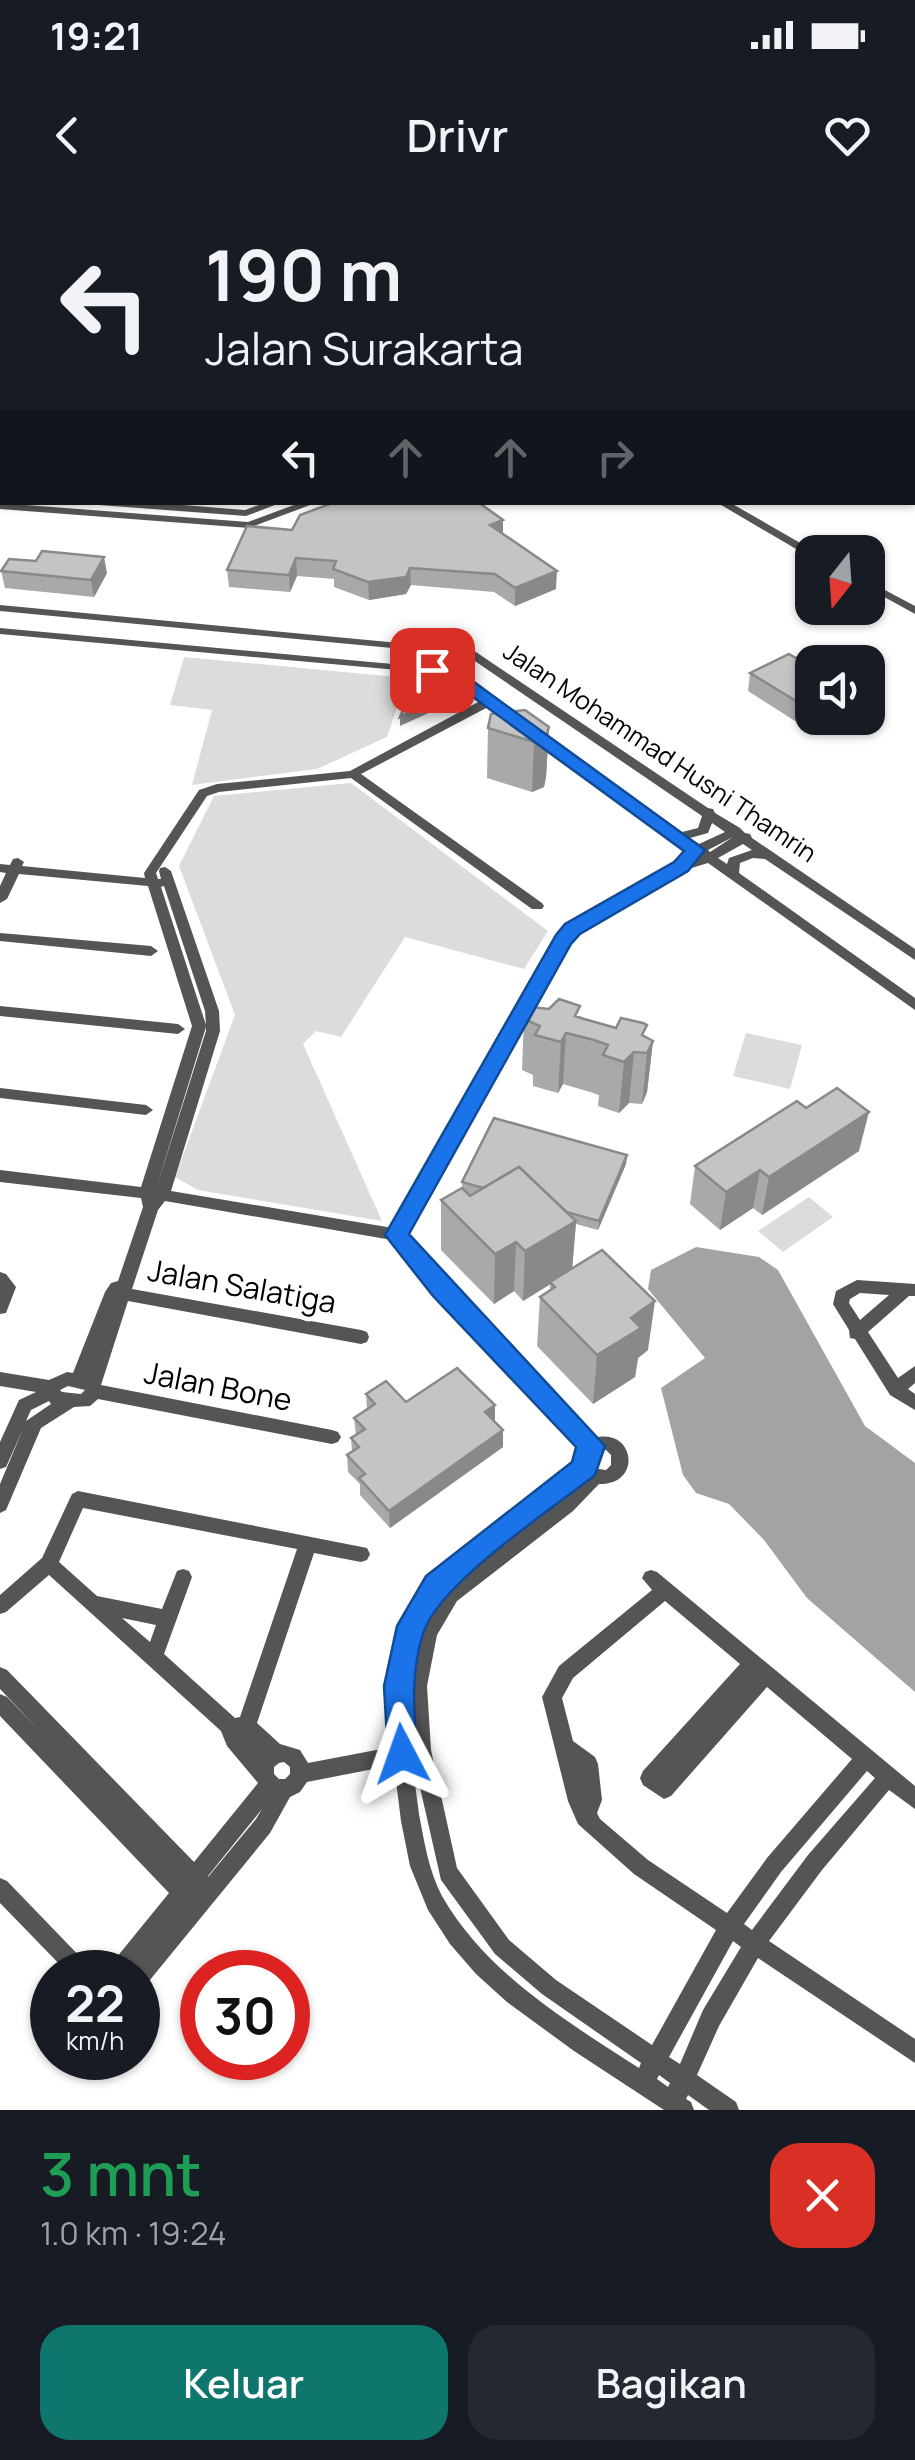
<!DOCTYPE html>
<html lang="id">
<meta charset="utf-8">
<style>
body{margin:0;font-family:Manrope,sans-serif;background:#242831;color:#f1f3f6;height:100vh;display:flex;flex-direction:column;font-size:38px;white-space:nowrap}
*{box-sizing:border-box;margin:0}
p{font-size:32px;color:#9ea1a6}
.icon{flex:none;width:55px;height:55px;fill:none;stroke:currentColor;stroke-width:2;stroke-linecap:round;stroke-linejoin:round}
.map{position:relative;height:1910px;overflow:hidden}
.panel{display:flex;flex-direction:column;background:#171b24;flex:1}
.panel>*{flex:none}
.guide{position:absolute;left:0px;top:0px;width:915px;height:305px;box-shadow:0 2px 8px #0004;background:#171b24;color:#f1f3f6;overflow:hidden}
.needle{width:65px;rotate:197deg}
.fabs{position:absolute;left:795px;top:335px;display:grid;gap:20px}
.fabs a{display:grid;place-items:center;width:90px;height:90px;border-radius:20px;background:#171b24;box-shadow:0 2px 8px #0004;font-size:50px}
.speed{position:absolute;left:30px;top:1750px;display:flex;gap:20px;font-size:50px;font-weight:700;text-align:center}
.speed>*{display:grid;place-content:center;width:130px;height:130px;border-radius:50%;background:#171b24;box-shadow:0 2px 8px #0004;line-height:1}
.speed small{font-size:25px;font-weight:400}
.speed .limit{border:15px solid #d22;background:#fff;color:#111}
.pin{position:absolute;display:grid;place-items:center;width:85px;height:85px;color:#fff;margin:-42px;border-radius:20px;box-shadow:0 5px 15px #0006}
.me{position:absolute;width:110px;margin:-55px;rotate:356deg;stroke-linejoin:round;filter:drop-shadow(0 0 8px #0008)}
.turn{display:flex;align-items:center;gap:35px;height:210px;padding:0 40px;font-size:45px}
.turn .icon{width:130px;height:130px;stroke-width:2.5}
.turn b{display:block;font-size:70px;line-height:85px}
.lanes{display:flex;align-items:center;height:95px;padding:0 40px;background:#0003;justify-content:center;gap:50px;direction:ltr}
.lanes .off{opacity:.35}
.round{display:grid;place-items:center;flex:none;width:105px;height:105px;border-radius:30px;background:#242831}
.overview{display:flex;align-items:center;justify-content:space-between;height:170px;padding:0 40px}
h1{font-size:60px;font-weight:600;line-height:75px;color:#1e9e55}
.primary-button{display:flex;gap:20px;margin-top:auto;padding:20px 40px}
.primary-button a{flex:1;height:115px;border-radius:30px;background:#0f766e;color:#fff;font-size:40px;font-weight:600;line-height:115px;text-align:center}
.primary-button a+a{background:#242831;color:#f1f3f6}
.status{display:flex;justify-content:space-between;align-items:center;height:70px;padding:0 50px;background:#171b24;direction:ltr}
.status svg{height:28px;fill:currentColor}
header{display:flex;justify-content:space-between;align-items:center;height:130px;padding:0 40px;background:#171b24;font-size:45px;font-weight:600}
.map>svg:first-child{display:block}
.green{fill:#dcdcdc}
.water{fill:#a3a3a3}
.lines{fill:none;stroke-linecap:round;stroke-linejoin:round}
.minor{fill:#555;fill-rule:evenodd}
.wall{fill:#a9a9a9}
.shaded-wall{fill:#898989}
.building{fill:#c4c4c4;stroke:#898989;stroke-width:2.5}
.route{fill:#1a73e8;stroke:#114b97;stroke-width:2.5}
.labels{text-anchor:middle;stroke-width:9;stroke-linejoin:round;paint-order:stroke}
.far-street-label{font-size:25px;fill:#000;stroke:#fff}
.street-label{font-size:30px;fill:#000;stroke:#fff}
</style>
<div class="status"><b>19:21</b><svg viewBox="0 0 49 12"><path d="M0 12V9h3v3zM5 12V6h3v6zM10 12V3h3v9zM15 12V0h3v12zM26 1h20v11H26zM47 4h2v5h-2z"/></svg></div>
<header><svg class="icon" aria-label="back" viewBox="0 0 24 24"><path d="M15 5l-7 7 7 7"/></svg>Drivr<svg class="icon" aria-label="heart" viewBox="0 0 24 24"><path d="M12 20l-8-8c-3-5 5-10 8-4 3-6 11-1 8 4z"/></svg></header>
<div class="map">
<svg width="915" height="1910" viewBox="0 0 915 1910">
<rect width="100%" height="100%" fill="#fff"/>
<g class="green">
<polygon points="184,457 407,478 387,537 317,569 192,585 212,510 170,505"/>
<polygon points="351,583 548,731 524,769 405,737 341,837 316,831 303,844 382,1021 198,990 175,977 235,815 179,666 214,596"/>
<polygon points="746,833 802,845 790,889 733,876"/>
<polygon points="809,997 833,1017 783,1052 758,1031"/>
</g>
<polygon class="water" points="696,1047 759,1057 778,1070 865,1226 915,1263 915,1492 807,1398 764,1340 729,1304 696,1293 683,1275 661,1188 705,1158 648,1089 651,1070"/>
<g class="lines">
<g class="minor">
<polygon points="145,0 156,0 158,2 148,2"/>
<polygon points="491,0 502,0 504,2 494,2"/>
<polygon points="517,0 529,0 531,2 521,2"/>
<polygon points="864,0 876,0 878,2 868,2"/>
<rect x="912" y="16" width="3" height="5"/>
<polygon points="0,86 2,87 2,91 0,92"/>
<polygon points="2,117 2,123 0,124 0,118"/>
<polygon points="0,142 2,143 2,150 0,149"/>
<rect x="0" y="163" width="2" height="6"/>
<polygon points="912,180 915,181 915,187 912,186"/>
<polygon points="0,193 2,194 2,200 0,199"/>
<polygon points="912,196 915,197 915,203 912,202"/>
<rect x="0" y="228" width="2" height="6"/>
<rect x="0" y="261" width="2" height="6"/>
<polygon points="0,291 2,292 2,298 0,298"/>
<polygon points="94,302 146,302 245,310 267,302 283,302 246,316 99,305"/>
<polygon points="302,302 318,302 249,328 0,309 0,303 248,322"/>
<polygon points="716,302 729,302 816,352 812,352 812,357 808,356"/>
<polygon points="868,381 915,406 915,414 868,388"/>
<path d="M0,405L473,450L708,608L713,609L715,613L740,628L745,633L750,634L752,638L915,749V760L765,659L753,658L740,663L739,673L915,798V810L708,663L685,670L577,732L568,742L405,1034L463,1101L594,1238C635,1227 643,1285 599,1284L573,1311L457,1401L437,1435L427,1486L431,1550L457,1668L509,1740L556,1780L652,1845L716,1730L634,1674L578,1624L568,1601L542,1497L559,1466L652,1390L642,1378L645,1372L651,1370L657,1372L915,1586V1609L889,1590L822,1670L769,1741L915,1839V1863L758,1758L719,1826L697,1875L736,1902L739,1910H709L688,1895L686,1899L691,1902L694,1910H664L574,1851L507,1802L476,1774L450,1744L428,1710L410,1666L401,1621L394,1565L307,1582L300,1592L290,1597L270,1633L145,1786L138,1790V1772H67L0,1703V1678L7,1681L89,1766L97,1761L112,1763L169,1693L0,1516V1494L7,1497L40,1531L0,1489V1467L7,1470L194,1662L258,1583L227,1546L221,1531L49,1375L6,1412L0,1414V1395L42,1358L72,1294L78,1291L367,1348L370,1354L367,1360L361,1362L314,1353L257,1523L280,1544L300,1550L308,1563L392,1547C388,1489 389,1423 431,1378C446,1361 468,1349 486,1335C517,1311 547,1287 578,1264L581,1247L451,1111L392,1040L165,1001L158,1010L132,1089L361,1130L367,1132L369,1137L367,1142L361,1144L128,1101L101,1185L332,1230L338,1232L341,1237L338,1242L332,1244L98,1199L90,1206L74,1207L41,1228L6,1310L0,1313V1284L23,1229L6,1267L0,1269V1242L19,1200L36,1192L0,1186V1172L49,1180L67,1172L73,1173L105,1092L111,1083L118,1081L143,1007L141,998L0,982V970L141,987L192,826L148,686L19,674L7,699L0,703V686L6,673L0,672V664L10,665L13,659L18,658L24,662L22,666L145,678L144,673L199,590L217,584L350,571L482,500L453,479L431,473L0,434V428L436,468L461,475L682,632L698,628L702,616L466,455L0,411ZM490,506L671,636L673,640L689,649L683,652V658L700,657L676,664L567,726L556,740L393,1028L171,991L220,831L219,811L171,671L165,667L160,668L159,671L161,679H158L156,673L207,596L219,592L351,578L532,709H542L544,706L542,703L361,574ZM712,623L725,632L699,644L690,638L708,633ZM733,637L710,652L708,650ZM743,644L752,650L729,658L727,664L718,658ZM164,686L205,811L206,825L161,687ZM206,827V831L156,989ZM68,1186L85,1190L81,1194L62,1192L60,1190ZM49,1201L51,1204L26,1221L31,1210ZM600,1250H606L611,1255V1265L606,1270L599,1269L595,1265V1255ZM575,1286L561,1301L445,1389L419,1433L411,1475L418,1435L423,1420L443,1390ZM83,1308L297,1349L240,1517L235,1518L164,1454L192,1377L189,1371L183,1369L177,1371L162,1409L97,1396L59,1362ZM665,1401L740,1464L643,1571L640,1578L643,1585L664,1599L671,1596L767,1487L852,1559L767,1658L727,1713L648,1660L600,1619L597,1613L602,1600L598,1564L595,1557L573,1541L562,1498L573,1478ZM122,1418L156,1425L150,1442ZM414,1561L441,1680L495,1754L542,1794L641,1863L639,1868C566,1821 486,1773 442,1696C429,1672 424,1641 419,1614C417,1596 413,1577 414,1561ZM284,1562L290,1567V1574L285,1579H279L274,1574V1567L279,1563ZM867,1571L875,1578L808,1655L752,1730L744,1724L781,1672ZM262,1609L256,1619L208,1677V1676ZM733,1741L741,1747L703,1810L680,1864L669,1857ZM659,1875L670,1883L668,1887L657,1879Z"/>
<polygon points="0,733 151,746 158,751 151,756 0,741"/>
<polygon points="0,806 178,824 185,829 178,834 0,816"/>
<polygon points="0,888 146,905 153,910 146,915 0,898"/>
<polygon points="0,1072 6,1074 16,1087 6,1113 0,1114"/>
<path d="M857,1080L915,1084V1096H909L868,1132L898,1178L915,1166V1183L908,1189L915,1194V1210L890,1195L855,1139L850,1138L849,1130L833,1104L836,1091ZM860,1093L889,1095L860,1120L849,1103L850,1099Z"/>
</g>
</g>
<g class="wall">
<polygon points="571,0 770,0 776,2 571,2"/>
<polygon points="503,320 503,334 556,389 515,406 494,392 411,385 406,394 369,400 334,387 334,379 297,376 290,392 229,387 227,370 292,330"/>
<polygon points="1,371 107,373 94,397 5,388"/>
<polygon points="796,458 812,518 817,518 803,526 748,491 750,473"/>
<polygon points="549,527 546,577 544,587 532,592 487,578 488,528"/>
<polygon points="579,817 646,837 653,841 647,892 642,904 629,903 619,913 598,906 599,895 590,892 563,884 558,893 533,886 533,875 522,870 524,819"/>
<polygon points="859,951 762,1015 753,1008 720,1030 690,1004 695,966"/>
<polygon points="627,955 626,964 598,1030 576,1024 572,1069 648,1150 638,1158 635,1177 593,1204 537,1146 540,1097 550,1091 550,1084 523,1101 514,1091 494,1104 441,1050 441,1000 462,988 462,982"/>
<polygon points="366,1194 406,1202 495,1205 495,1222 503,1230 503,1247 390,1328 360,1295 360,1284 348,1272 347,1255 352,1251 351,1238 356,1235 354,1218 367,1209"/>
</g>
<g class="shaded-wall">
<polygon points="503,320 503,337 490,325"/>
<polygon points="104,357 107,373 94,397 91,380"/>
<polygon points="296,358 297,376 290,392 289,375"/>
<polygon points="410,368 411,385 406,394 369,400 368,382"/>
<polygon points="557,371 556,389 515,406 515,388"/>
<polygon points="444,497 444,506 400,526 400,517"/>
<polygon points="812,504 812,518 817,518 803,526 806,507"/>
<polygon points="549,527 546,577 544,587 532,592 534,542"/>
<polygon points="566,833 563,884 558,893 561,842"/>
<polygon points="653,841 647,892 642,904 647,853"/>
<polygon points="634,852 629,903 619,913 624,862"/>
<polygon points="869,912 859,951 762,1015 769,977"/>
<polygon points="627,955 626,964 598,1030 599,1021"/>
<polygon points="760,970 753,1008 720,1030 726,992"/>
<polygon points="576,1021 572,1071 523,1101 525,1051"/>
<polygon points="516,1042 514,1091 494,1104 495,1054"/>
<polygon points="655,1101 648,1150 638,1158 635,1177 593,1204 597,1155 631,1118"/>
<polygon points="495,1205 495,1222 485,1212"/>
<polygon points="503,1230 503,1247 390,1328 389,1311"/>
</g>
<g class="building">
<polygon points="590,0 770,0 776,2 595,2"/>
<polygon points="335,302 478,302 503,320 490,325 557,371 515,388 495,374 410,368 406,377 368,382 333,369 336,361 296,358 289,375 227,370 247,326 292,330 300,315"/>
<polygon points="42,351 104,357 91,380 1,371 9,359 36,361"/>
<polygon points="789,454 796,458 803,454 822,462 812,462 812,504 806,507 750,473"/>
<polygon points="416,480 443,490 444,497 400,517"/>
<polygon points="525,510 549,527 546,536 534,542 488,528 491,514"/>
<polygon points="559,799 580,806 575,816 584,819 616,828 621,818 643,823 647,825 642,835 653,841 647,853 634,852 624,862 603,855 608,845 594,840 566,833 561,842 535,835 540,826 524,819 531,807 549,809"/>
<polygon points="837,888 869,912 769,977 760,970 726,992 695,966 797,901 806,908"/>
<polygon points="494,918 627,955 599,1021 566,1012 519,967 483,988 462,982"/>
<polygon points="519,967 576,1021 525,1051 516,1042 495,1054 441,1000 462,988 470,996"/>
<polygon points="602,1050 655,1101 631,1118 641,1128 597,1155 540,1097 555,1087 550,1082"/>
<polygon points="457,1168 495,1205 485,1212 503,1230 389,1311 359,1278 365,1274 347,1255 359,1247 351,1238 365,1229 354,1218 375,1204 366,1194 386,1181 406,1202"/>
</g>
<path class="route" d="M432,465L463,474L705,650L688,671L580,734L571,744L409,1034L605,1246L595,1275C551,1310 442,1381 424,1431C410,1471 414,1513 417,1554L413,1564L402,1568L392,1564L388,1554L384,1486L397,1426L426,1376L572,1262L576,1247L433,1096L385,1035L556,735L565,724L674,662L684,651L451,481L423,470Z"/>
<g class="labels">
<g class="far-street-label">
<text transform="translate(660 552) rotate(34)" y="9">Jalan Mohammad Husni Thamrin</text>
</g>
<g class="street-label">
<text transform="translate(242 1087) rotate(10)" y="10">Jalan Salatiga</text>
<text transform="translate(218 1187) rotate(11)" y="10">Jalan Bone</text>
</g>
</g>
</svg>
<div class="fabs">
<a><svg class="needle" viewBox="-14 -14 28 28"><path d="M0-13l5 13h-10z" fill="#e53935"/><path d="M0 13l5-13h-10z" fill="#9ea1a6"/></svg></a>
<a><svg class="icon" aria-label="sound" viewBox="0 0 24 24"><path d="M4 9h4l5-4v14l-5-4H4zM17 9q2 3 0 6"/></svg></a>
</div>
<div class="speed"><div>22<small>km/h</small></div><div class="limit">30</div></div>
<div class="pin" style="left:432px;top:470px;background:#d93025"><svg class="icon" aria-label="arrive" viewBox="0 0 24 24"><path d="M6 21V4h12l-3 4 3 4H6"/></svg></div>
<svg class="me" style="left:402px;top:1554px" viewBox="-20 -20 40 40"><path d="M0-17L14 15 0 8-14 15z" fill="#1a73e8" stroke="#fff" stroke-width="4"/></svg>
<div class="guide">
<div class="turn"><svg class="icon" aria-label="left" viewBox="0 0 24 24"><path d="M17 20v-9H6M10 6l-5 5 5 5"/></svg><div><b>190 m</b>Jalan Surakarta</div></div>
<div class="lanes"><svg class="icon" aria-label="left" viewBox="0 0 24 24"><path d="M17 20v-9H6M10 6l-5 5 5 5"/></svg><svg class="icon off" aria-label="ahead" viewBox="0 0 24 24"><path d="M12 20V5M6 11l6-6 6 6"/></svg><svg class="icon off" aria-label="ahead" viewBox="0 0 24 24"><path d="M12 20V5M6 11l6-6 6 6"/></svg><svg class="icon off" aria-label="right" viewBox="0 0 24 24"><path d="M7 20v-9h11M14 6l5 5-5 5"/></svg></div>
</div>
</div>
<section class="panel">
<div class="overview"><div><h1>3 mnt</h1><p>1.0 km · 19:24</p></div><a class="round" style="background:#d93025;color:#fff"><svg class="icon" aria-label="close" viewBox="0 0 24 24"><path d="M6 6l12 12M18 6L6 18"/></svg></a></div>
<div class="primary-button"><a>Keluar</a><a>Bagikan</a></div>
</section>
